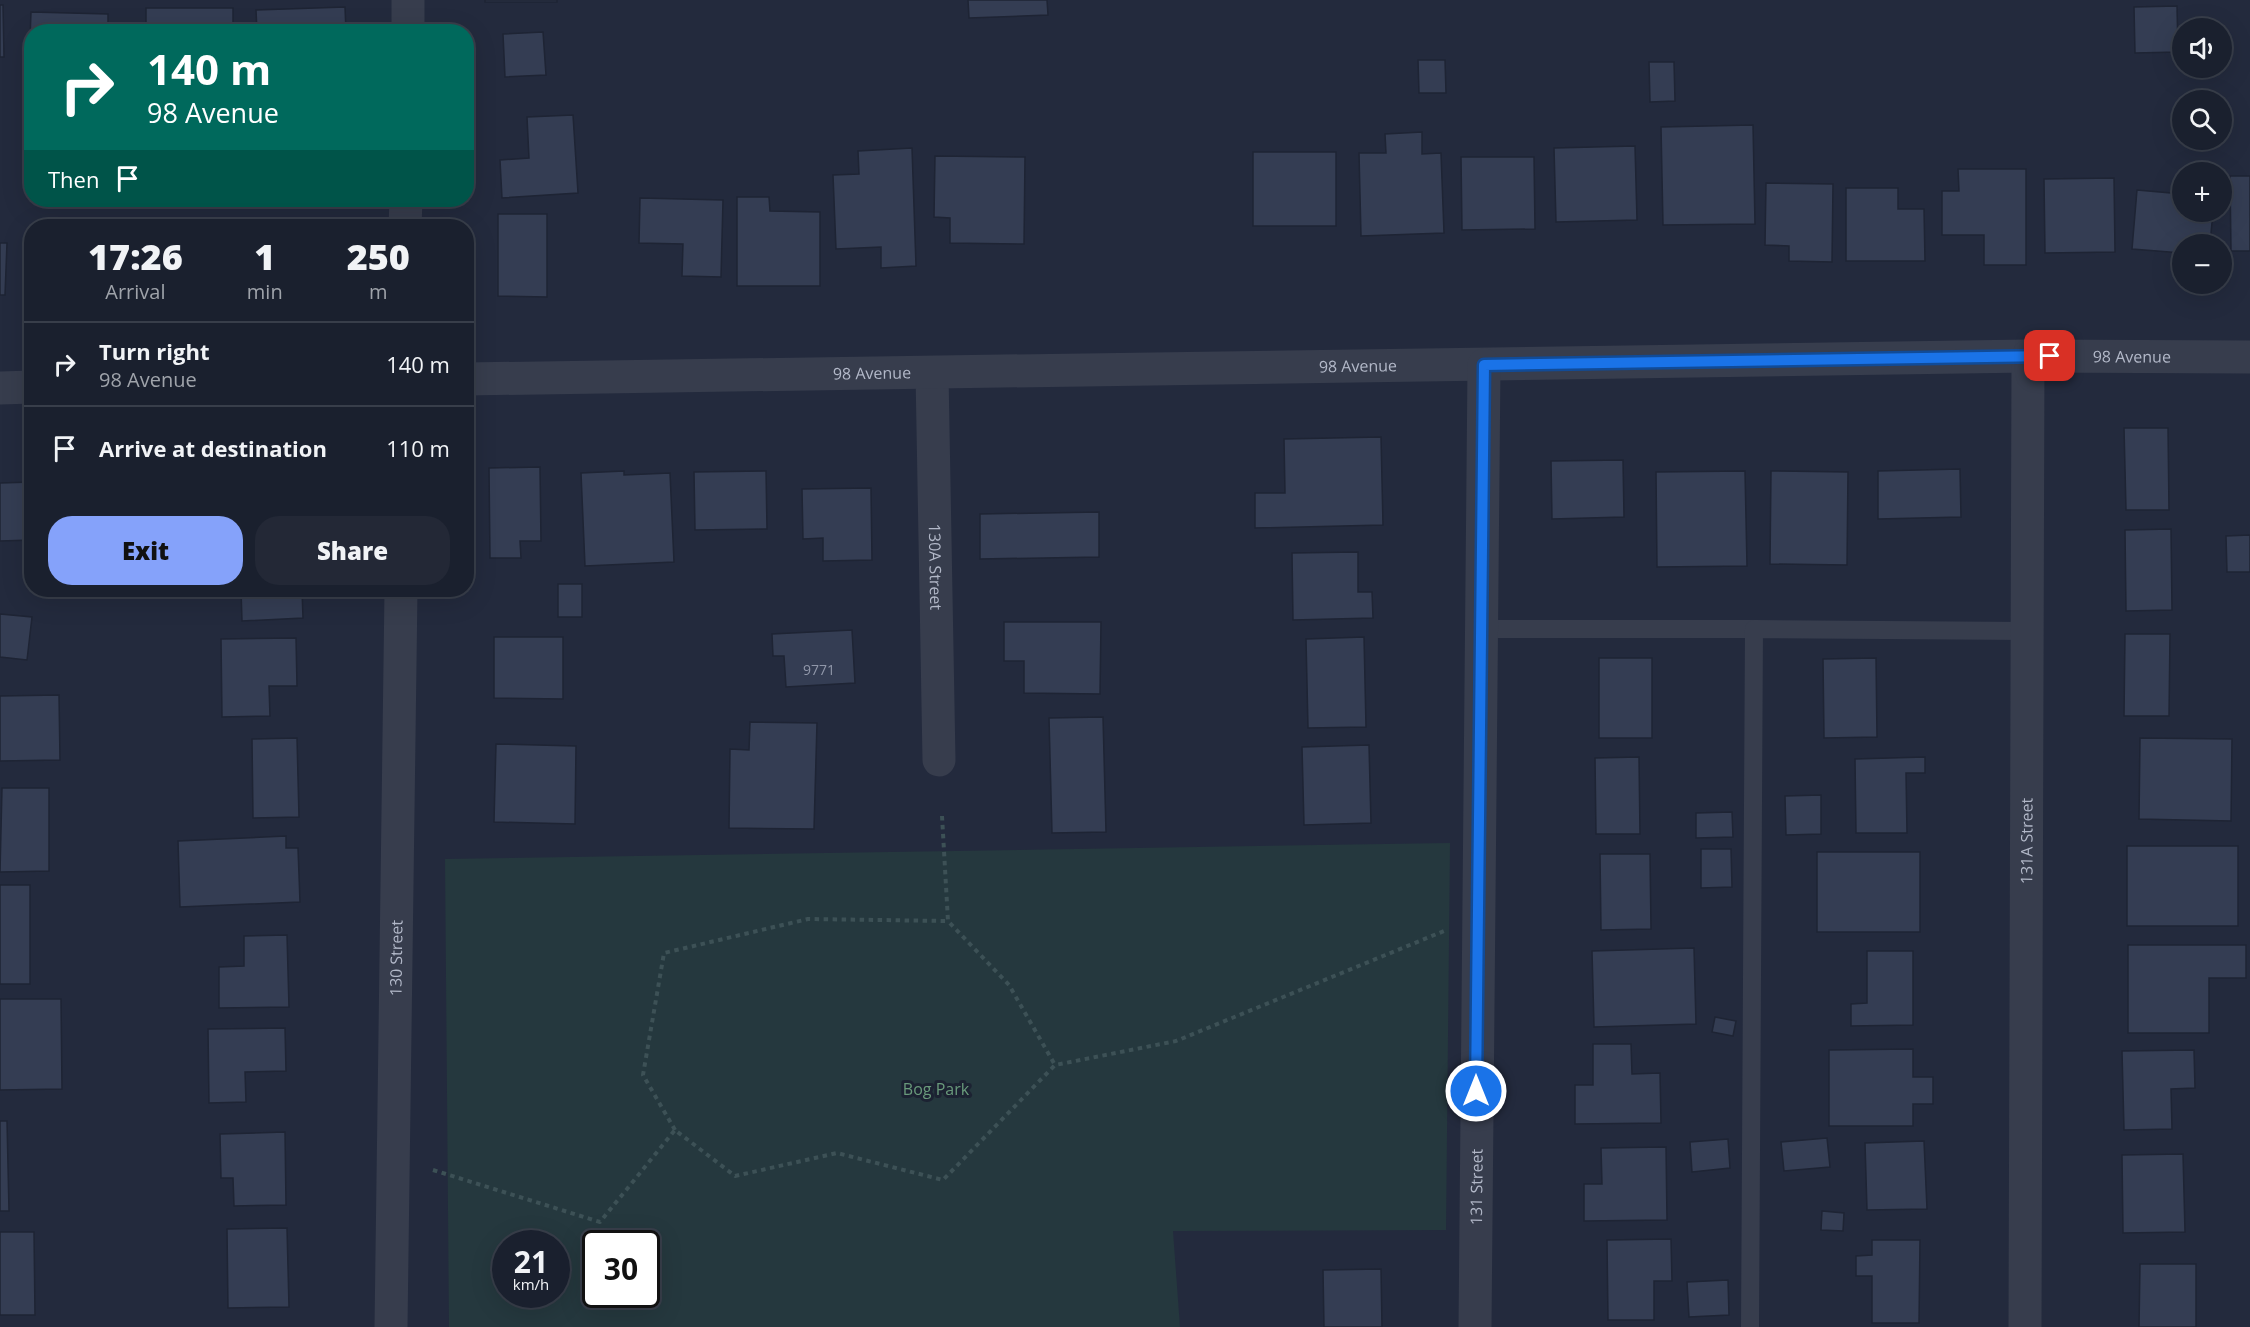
<!DOCTYPE html>
<meta charset="utf-8">
<style>
body{margin:0;font-family:"Open Sans",sans-serif;background:#232836;color:#f1f3f6;height:100vh;display:flex;flex-direction:column;font-size:22px;white-space:nowrap}
*{box-sizing:border-box;margin:0}
p{font-size:20px;color:#9fa3aa}
.icon{flex:none;width:33px;height:33px;fill:none;stroke:currentColor;stroke-width:2;stroke-linecap:round;stroke-linejoin:round}
.map{position:relative;flex:1;overflow:hidden}
.panel{position:absolute;left:24px;top:219px;width:450px;height:378px;display:flex;flex-direction:column;background:#1a202e;border-radius:24px;box-shadow:0 6px 24px #0002,0 0 0 2px #383e4a}
.panel>*{flex:none}
.banner{position:absolute;left:24px;top:24px;width:450px;height:183px;border-radius:24px;box-shadow:0 6px 24px #0002,0 0 0 2px #383e4a;background:#00695c;color:#fff;overflow:hidden}
.fabs{position:absolute;left:2172px;top:18px;display:grid;gap:12px}
.fabs a{display:grid;place-items:center;width:60px;height:60px;border-radius:50%;background:#1a202e;box-shadow:0 6px 24px #0002,0 0 0 2px #383e4a;font-size:30px}
.speed{position:absolute;left:492px;top:1230px;display:flex;gap:12px;font-size:30px;font-weight:700;text-align:center}
.speed>*{display:grid;place-content:center;width:78px;height:78px;border-radius:50%;background:#1a202e;box-shadow:0 6px 24px #0002,0 0 0 2px #383e4a;line-height:1}
.speed small{font-size:15px;font-weight:400}
.speed .limit{border:3px solid #111;border-radius:9px;background:#fff;color:#111}
.pin{position:absolute;display:grid;place-items:center;width:51px;height:51px;color:#fff;margin:-26px;border-radius:12px;box-shadow:0 3px 9px #0006}
.me{position:absolute;width:66px;margin:-33px;rotate:0deg;stroke-linejoin:round;filter:drop-shadow(0 0 4px #0008)}
.turn{display:flex;align-items:center;gap:21px;height:126px;padding:0 24px;font-size:27px}
.turn .icon{width:78px;height:78px;stroke-width:2.5}
.turn b{display:block;font-size:42px;line-height:51px}
.then{display:flex;align-items:center;height:57px;padding:0 24px;background:#0003;gap:12px;font-size:22px}
.eta{display:flex;justify-content:space-evenly;align-items:center;height:102px;text-align:center}
.eta b{font-size:36px;font-weight:800;line-height:42px}
.action{display:flex;gap:12px;margin-top:auto;padding:12px 24px}
.action a{flex:1;height:69px;border-radius:24px;background:#85a2fa;color:#111;font-size:24px;font-weight:800;line-height:69px;text-align:center}
.action a+a{background:#232836;color:#f1f3f6}
ul{padding:0;list-style:none}
li{display:flex;align-items:center;gap:18px;height:84px;padding:0 24px;border-top:2px solid #383e4a}
li div{flex:1}
li b{display:block;font-size:22px}
li em{font-style:normal}
.map>svg:first-child{display:block}
.green{fill:#25383e;fill-rule:evenodd}
.building{fill:#343d53;stroke:#1e2434;stroke-width:1.5}
.lines{fill:none;stroke-linecap:round;stroke-linejoin:round}
.path{stroke:#3d5156;stroke-width:4;stroke-dasharray:4.5 4.5;stroke-linecap:butt}
.service{stroke:#373d4d;stroke-width:18}
.minor{stroke:#373d4d;stroke-width:33}
.route-casing{stroke:#114b97;stroke-width:15}
.route{stroke:#1a73e8;stroke-width:10}
.labels{text-anchor:middle;stroke-width:6;stroke-linejoin:round;paint-order:stroke}
.number-label{font-size:14px;fill:#9097a9}
.street-label{font-size:16px;fill:#b2b8c8;stroke:#1c2232}
.park-label{font-size:16px;fill:#699a7b;stroke:#1c2232}
</style>
<div class="map">
<svg width="2250" height="1327" viewBox="0 0 2250 1327">
<rect width="100%" height="100%" fill="#232a3d"/>
<path class="green" d="M1450,843L1446,1230L1173,1231L1180,1327H449L445,859ZM506,1244H556V1294H506ZM596,1244H646V1294H596Z"/>
<g class="building">
<rect x="485" y="0" width="72" height="2"/>
<polygon points="968,0 1047,0 1048,15 969,18"/>
<polygon points="0,5 3,5 4,57 0,57"/>
<polygon points="2177,6 2178,52 2135,53 2134,7"/>
<polygon points="345,7 346,32 257,32 256,10"/>
<rect x="146" y="8" width="87" height="24"/>
<polygon points="31,12 108,14 108,32 32,32 32,64 29,64"/>
<polygon points="543,32 546,75 505,77 503,34"/>
<polygon points="1418,60 1445,60 1446,93 1419,93"/>
<polygon points="1649,62 1674,62 1675,101 1650,102"/>
<polygon points="573,115 578,193 502,198 500,160 529,158 527,117"/>
<polygon points="1753,125 1755,224 1663,225 1661,127"/>
<polygon points="1422,132 1422,154 1441,153 1444,233 1361,236 1359,153 1386,153 1385,134"/>
<polygon points="1635,146 1637,220 1556,222 1554,148"/>
<polygon points="912,148 916,266 881,268 881,247 836,249 833,175 859,174 858,151"/>
<rect x="1253" y="152" width="83" height="74"/>
<polygon points="935,156 1025,157 1024,244 950,243 950,218 934,217"/>
<polygon points="1461,157 1534,157 1535,229 1462,230"/>
<polygon points="1958,169 2026,169 2026,265 1984,265 1984,235 1942,235 1942,191 1959,191"/>
<polygon points="2230,176 2250,176 2250,251 2231,251"/>
<polygon points="2114,178 2115,252 2045,253 2044,179"/>
<polygon points="1766,183 1833,184 1832,262 1789,261 1789,246 1765,245"/>
<polygon points="1846,188 1898,188 1898,209 1924,209 1925,261 1846,261"/>
<polygon points="2137,190 2182,194 2182,212 2213,212 2210,244 2182,244 2182,253 2132,249"/>
<polygon points="737,197 769,197 770,211 820,212 820,286 737,286"/>
<polygon points="640,198 723,200 721,277 682,276 683,244 639,243"/>
<polygon points="498,214 547,214 547,297 498,296"/>
<polygon points="0,243 7,243 5,295 0,295"/>
<polygon points="2124,428 2168,428 2169,510 2126,510"/>
<polygon points="1381,437 1383,525 1255,528 1255,493 1285,493 1284,439"/>
<polygon points="1623,460 1624,517 1552,519 1551,461"/>
<polygon points="540,467 541,541 520,541 521,558 490,558 489,468"/>
<polygon points="1960,469 1961,517 1878,519 1878,471"/>
<polygon points="624,471 624,475 670,473 674,562 585,566 581,473"/>
<polygon points="766,471 767,529 695,530 694,472"/>
<polygon points="1745,471 1747,566 1657,567 1656,472"/>
<polygon points="1771,471 1848,472 1847,565 1770,564"/>
<polygon points="32,482 32,540 0,541 0,483"/>
<polygon points="871,488 872,560 823,561 823,538 803,539 802,489"/>
<polygon points="1099,512 1099,557 980,559 980,514"/>
<polygon points="2171,529 2172,610 2126,611 2125,530"/>
<polygon points="2250,535 2250,572 2227,572 2226,536"/>
<polygon points="1358,552 1358,592 1372,592 1373,618 1293,620 1292,553"/>
<rect x="558" y="584" width="24" height="33"/>
<polygon points="241,590 302,590 303,618 242,621"/>
<polygon points="0,614 32,617 27,660 0,657"/>
<polygon points="1004,622 1101,622 1100,694 1024,693 1024,661 1004,661"/>
<polygon points="852,630 855,683 786,687 784,656 773,656 772,634"/>
<polygon points="2125,634 2170,634 2169,716 2124,716"/>
<polygon points="494,637 563,637 563,699 494,698"/>
<polygon points="1364,637 1366,727 1308,728 1306,639"/>
<polygon points="296,638 297,686 269,686 270,716 222,717 221,639"/>
<rect x="1599" y="658" width="53" height="80"/>
<polygon points="1876,658 1877,737 1824,738 1823,659"/>
<polygon points="59,695 60,760 0,761 0,696"/>
<polygon points="1103,717 1106,832 1052,833 1049,718"/>
<polygon points="750,722 817,723 814,829 729,828 730,749 749,750"/>
<polygon points="297,738 299,817 253,818 252,739"/>
<polygon points="2140,738 2232,739 2231,821 2139,819"/>
<polygon points="496,744 576,746 575,824 494,822"/>
<polygon points="1369,745 1371,823 1304,825 1302,747"/>
<polygon points="1639,757 1640,834 1596,834 1595,758"/>
<polygon points="1925,757 1925,773 1906,773 1907,833 1856,833 1855,759"/>
<polygon points="2,788 49,788 49,871 0,872"/>
<polygon points="1821,795 1821,834 1786,835 1785,796"/>
<polygon points="1732,812 1733,837 1696,838 1696,813"/>
<polygon points="286,836 286,848 298,848 300,902 180,907 178,841"/>
<rect x="2127" y="846" width="111" height="80"/>
<polygon points="1701,849 1731,849 1732,887 1701,888"/>
<rect x="1817" y="852" width="103" height="80"/>
<polygon points="1600,854 1650,854 1651,929 1601,930"/>
<rect x="0" y="885" width="30" height="99"/>
<polygon points="287,935 289,1007 219,1008 219,967 244,966 244,936"/>
<polygon points="2128,945 2246,945 2246,978 2209,978 2209,1033 2128,1033"/>
<polygon points="1694,948 1696,1024 1594,1027 1592,951"/>
<polygon points="1867,951 1913,951 1913,1025 1851,1026 1851,1004 1867,1003"/>
<polygon points="0,999 61,999 62,1089 0,1090"/>
<polygon points="1715,1017 1736,1021 1733,1036 1712,1032"/>
<polygon points="285,1028 286,1071 245,1072 246,1102 209,1103 208,1029"/>
<polygon points="1593,1044 1631,1044 1632,1074 1660,1073 1661,1123 1575,1124 1575,1085 1593,1085"/>
<polygon points="1913,1049 1913,1077 1933,1077 1933,1104 1913,1104 1913,1126 1829,1126 1829,1050"/>
<polygon points="2194,1050 2195,1088 2171,1089 2172,1129 2124,1130 2122,1051"/>
<polygon points="0,1121 7,1121 9,1211 0,1211"/>
<polygon points="285,1132 286,1205 234,1206 233,1178 221,1178 220,1134"/>
<polygon points="1827,1138 1830,1167 1784,1171 1781,1142"/>
<polygon points="1728,1139 1730,1168 1692,1172 1690,1142"/>
<polygon points="1924,1141 1927,1209 1867,1210 1865,1143"/>
<polygon points="1666,1147 1667,1220 1584,1221 1584,1184 1602,1184 1601,1148"/>
<polygon points="2183,1154 2185,1232 2123,1233 2122,1155"/>
<polygon points="1822,1211 1844,1213 1843,1231 1821,1230"/>
<polygon points="287,1228 289,1307 228,1308 227,1229"/>
<polygon points="0,1232 34,1232 35,1315 0,1315"/>
<polygon points="1671,1239 1672,1281 1654,1281 1654,1320 1608,1320 1607,1240"/>
<polygon points="1872,1240 1920,1240 1919,1323 1872,1323 1872,1276 1856,1276 1856,1256 1872,1255"/>
<polygon points="2140,1264 2196,1264 2196,1327 2139,1327"/>
<polygon points="1381,1269 1382,1327 1324,1327 1323,1270"/>
<polygon points="1728,1280 1729,1315 1689,1317 1687,1282"/>
</g>
<g class="lines">
<g class="path">
<polyline points="942,816 948,921 1009,985 1055,1065"/>
<polyline points="675,1130 643,1075 664,953 808,919 948,921"/>
<polyline points="433,1170 600,1222 675,1130 735,1176 837,1153 943,1180 1055,1065 1176,1041 1444,931"/>
</g>
<g class="service">
<polyline points="1481,629 1754,629"/>
<polyline points="1750,1327 1754,629 2027,631"/>
</g>
<g class="minor">
<polyline points="408,32 408,0"/>
<polyline points="405,226 406,200"/>
<path id="s1" d="M932,373L939,760"/>
<path id="s2" d="M466,379L2028,356L2250,357"/>
<polyline points="0,388 32,387"/>
<path id="s3" d="M391,1327L401,590"/>
<path id="s4" d="M1475,1327L1484,365"/>
<path id="s5" d="M2025,1327L2028,356"/>
</g>
</g>
<g class="lines">
<defs>
<polyline id="route" points="1476,1091 1484,365 2050,356"/>
</defs>
<use href="#route" class="route-casing"/>
<use href="#route" class="route"/>
</g>
<g class="labels">
<g class="number-label">
<text x="819" y="675">9771</text>
</g>
<g class="street-label">
<text dy="6" stroke="none"><textPath href="#s2" startOffset="1666">98 Avenue</textPath></text>
<text dy="6" stroke="none"><textPath href="#s2" startOffset="892">98 Avenue</textPath></text>
<text dy="6" stroke="none"><textPath href="#s2" startOffset="406">98 Avenue</textPath></text>
<text dy="6" stroke="none"><textPath href="#s1" startOffset="194">130A Street</textPath></text>
<text dy="6" stroke="none"><textPath href="#s5" startOffset="486">131A Street</textPath></text>
<text dy="6" stroke="none"><textPath href="#s3" startOffset="369">130 Street</textPath></text>
<text dy="6" stroke="none"><textPath href="#s4" startOffset="140">131 Street</textPath></text>
</g>
<g class="park-label">
<text x="936" y="1095">Bog Park</text>
</g>
</g>
</svg>
<div class="fabs">
<a><svg class="icon" aria-label="sound" viewBox="0 0 24 24"><path d="M4 9h4l5-4v14l-5-4H4zM17 9q2 3 0 6"/></svg></a>
<a><svg class="icon" aria-label="search" viewBox="0 0 24 24"><circle cx="10" cy="10" r="6"/><path d="M15 15l6 6"/></svg></a>
<a>+</a>
<a>−</a>
</div>
<div class="speed"><div>21<small>km/h</small></div><div class="limit">30</div></div>
<div class="pin" style="left:2050px;top:356px;background:#d93025"><svg class="icon" aria-label="arrive" viewBox="0 0 24 24"><path d="M6 21V4h12l-3 4 3 4H6"/></svg></div>
<svg class="me" style="left:1476px;top:1091px" viewBox="-20 -20 40 40"><circle r="17" fill="#1a73e8" stroke="#fff" stroke-width="3"/><path d="M0-11L8 9 0 5-8 9z" fill="#fff"/></svg>
<div class="banner">
<div class="turn"><svg class="icon" aria-label="right" viewBox="0 0 24 24"><path d="M7 20v-9h11M14 6l5 5-5 5"/></svg><div><b>140 m</b>98 Avenue</div></div>
<div class="then">Then<svg class="icon" aria-label="arrive" viewBox="0 0 24 24"><path d="M6 21V4h12l-3 4 3 4H6"/></svg></div>
</div>
<section class="panel">
<div class="eta">
<div><b>17:26</b><p>Arrival</p></div>
<div><b>1</b><p>min</p></div>
<div><b>250</b><p>m</p></div>
</div>
<ul>
<li><svg class="icon" aria-label="right" viewBox="0 0 24 24"><path d="M7 20v-9h11M14 6l5 5-5 5"/></svg><div><b>Turn right</b><p>98 Avenue</p></div><em>140 m</em></li>
<li><svg class="icon" aria-label="arrive" viewBox="0 0 24 24"><path d="M6 21V4h12l-3 4 3 4H6"/></svg><div><b>Arrive at destination</b></div><em>110 m</em></li>
</ul>
<div class="action"><a>Exit</a><a>Share</a></div>
</section>
</div>
